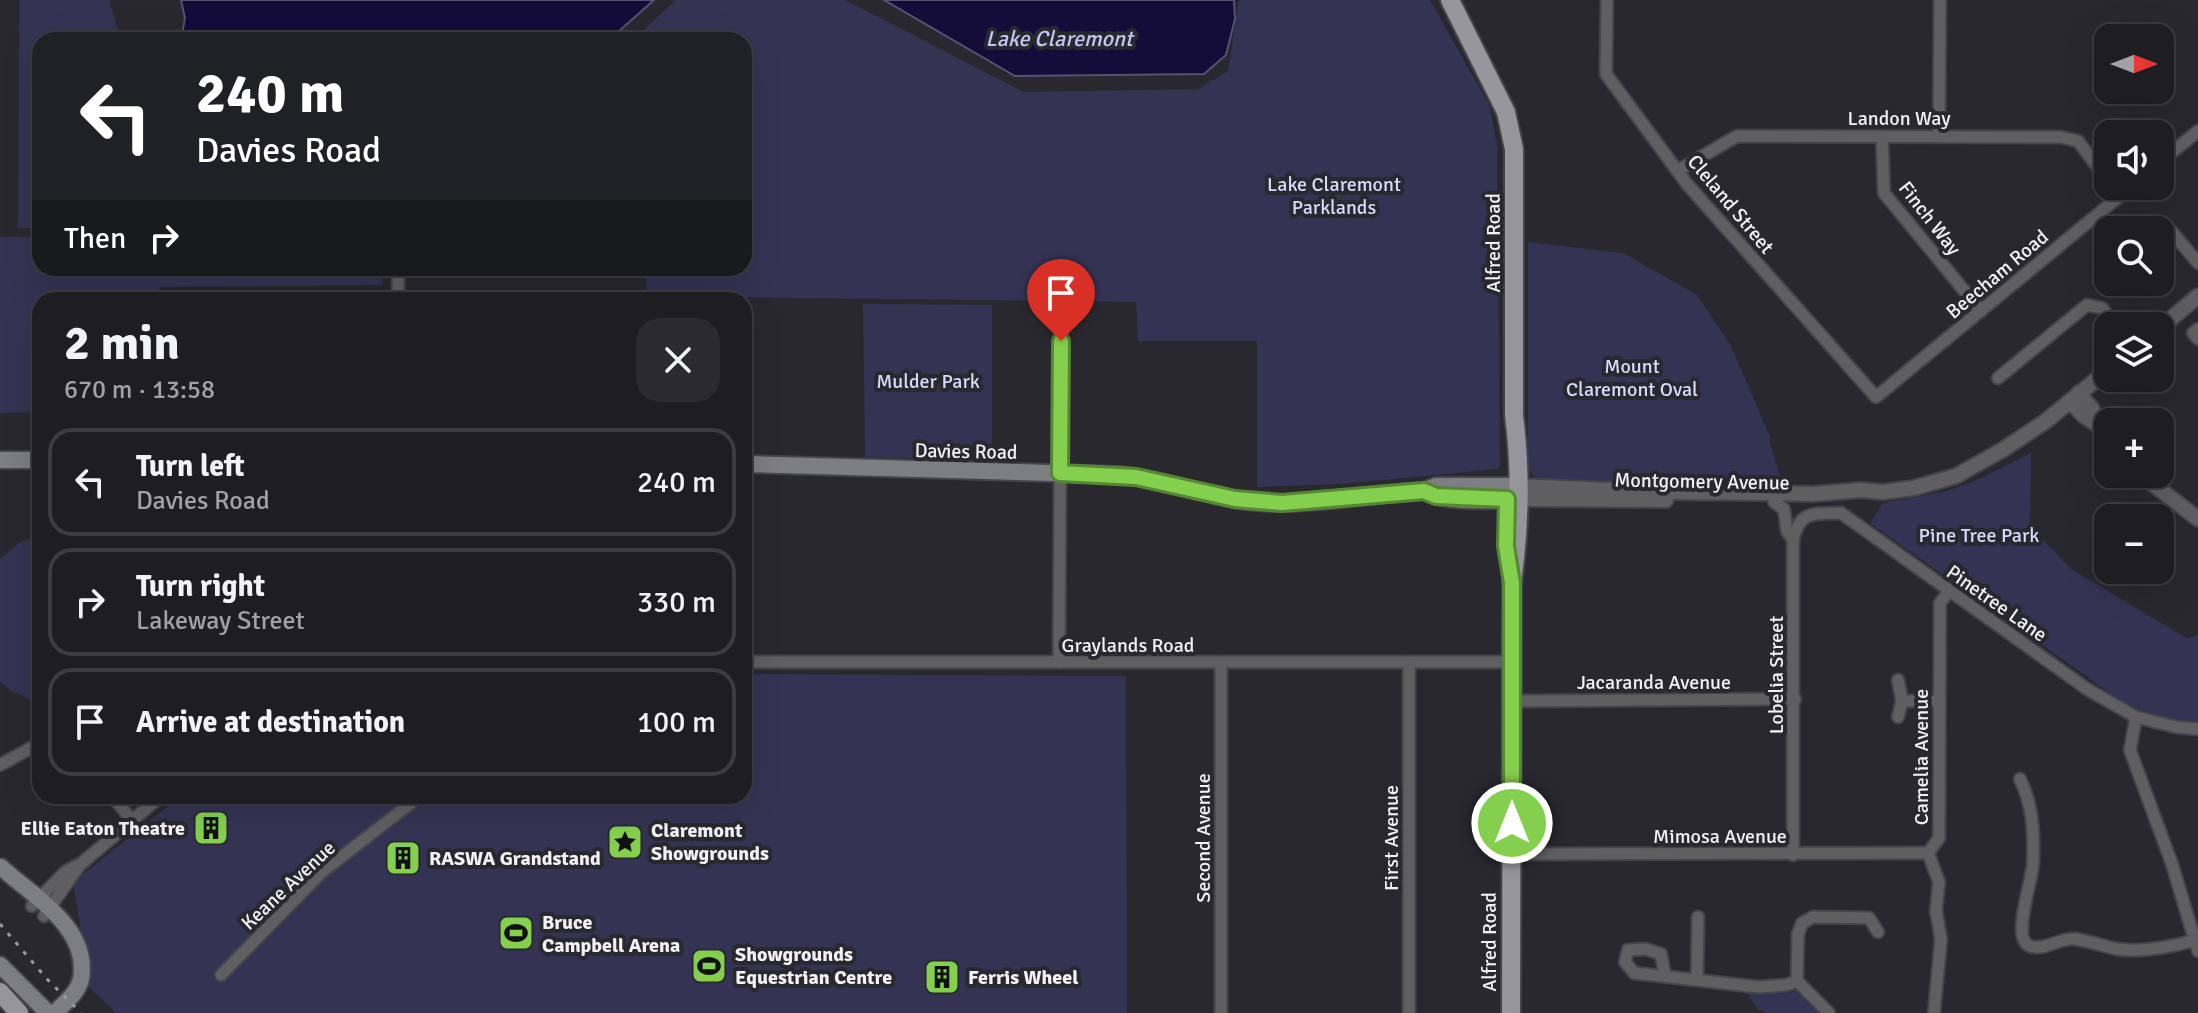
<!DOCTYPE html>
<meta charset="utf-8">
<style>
body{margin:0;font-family:Signika,sans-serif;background:#2b2b2f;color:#f1f3f6;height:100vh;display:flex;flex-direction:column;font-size:30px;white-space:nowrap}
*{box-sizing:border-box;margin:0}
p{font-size:26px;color:#a1a2a5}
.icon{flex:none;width:44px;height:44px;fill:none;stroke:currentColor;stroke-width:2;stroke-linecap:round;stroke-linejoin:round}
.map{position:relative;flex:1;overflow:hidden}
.panel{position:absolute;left:32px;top:292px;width:720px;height:512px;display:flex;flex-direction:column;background:#1e1e22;border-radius:24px;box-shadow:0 8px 32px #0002,0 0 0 2px #3c3c40}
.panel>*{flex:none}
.hud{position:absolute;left:32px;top:32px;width:720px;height:244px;border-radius:24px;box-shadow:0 8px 32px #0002,0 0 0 2px #3c3c40;background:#202124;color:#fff;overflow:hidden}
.needle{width:52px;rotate:90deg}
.fabs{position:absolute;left:2094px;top:24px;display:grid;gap:16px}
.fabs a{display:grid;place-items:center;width:80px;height:80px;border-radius:16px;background:#1e1e22;box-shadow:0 8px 32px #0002,0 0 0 2px #3c3c40;font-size:40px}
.pin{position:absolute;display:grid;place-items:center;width:68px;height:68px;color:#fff;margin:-82px -34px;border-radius:50% 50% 50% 0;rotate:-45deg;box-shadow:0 0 8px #0007}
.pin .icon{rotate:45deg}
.me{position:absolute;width:88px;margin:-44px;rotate:0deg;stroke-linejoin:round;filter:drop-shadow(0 0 6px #0008)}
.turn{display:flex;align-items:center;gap:28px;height:168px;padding:0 32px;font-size:36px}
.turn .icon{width:104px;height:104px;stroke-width:2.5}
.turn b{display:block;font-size:56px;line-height:68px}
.then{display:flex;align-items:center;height:76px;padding:0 32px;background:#0003;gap:16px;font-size:30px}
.round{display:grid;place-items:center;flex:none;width:84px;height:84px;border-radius:24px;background:#2b2b2f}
.overview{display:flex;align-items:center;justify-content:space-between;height:136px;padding:0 32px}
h1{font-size:48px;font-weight:700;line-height:60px}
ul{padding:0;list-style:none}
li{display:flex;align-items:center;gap:24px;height:108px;margin:0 16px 12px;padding:0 16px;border:4px solid #3c3c40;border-radius:24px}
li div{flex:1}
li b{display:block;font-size:30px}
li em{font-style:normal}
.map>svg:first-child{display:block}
.green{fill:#343353}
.water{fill:#140c39;stroke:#575172;stroke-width:2}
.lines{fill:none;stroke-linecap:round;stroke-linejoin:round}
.minor-casing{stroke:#44444a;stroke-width:15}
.tertiary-casing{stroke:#44444a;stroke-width:18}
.secondary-casing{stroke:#44444a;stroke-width:20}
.primary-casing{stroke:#44444a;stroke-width:22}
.minor{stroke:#5f5f62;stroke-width:11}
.tertiary{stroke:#5f5f62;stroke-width:14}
.secondary{stroke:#7d7e82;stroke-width:16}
.primary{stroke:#95959b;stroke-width:18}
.rail{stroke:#99999e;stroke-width:3;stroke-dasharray:4 8;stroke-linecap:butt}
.route-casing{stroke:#568733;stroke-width:20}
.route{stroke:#84d04e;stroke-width:14}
.labels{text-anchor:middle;stroke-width:8;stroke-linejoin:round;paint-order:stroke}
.street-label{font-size:20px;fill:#f2f2f6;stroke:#28282e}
.park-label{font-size:20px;fill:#dadbfc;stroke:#28282e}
.poi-label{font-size:20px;font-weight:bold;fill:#f2f2f6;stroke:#28282e;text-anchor:start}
.water-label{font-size:22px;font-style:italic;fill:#c5c6f6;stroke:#28282e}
</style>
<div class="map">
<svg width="2198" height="1013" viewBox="0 0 2198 1013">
<rect width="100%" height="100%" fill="#28282e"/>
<g class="green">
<polygon points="19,0 109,0 120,35 112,40 40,40 40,228 18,228"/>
<polygon points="676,0 845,0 1024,92 1198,89 1228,71 1239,0 1430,0 1490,107 1497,145 1500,466 1497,469 1341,484 1257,487 1257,341 1138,341 1136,302 646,296 646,268 744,268 744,40 633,40"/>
<polygon points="0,237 40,237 40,268 382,268 382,285 161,287 151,300 40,300 40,412 0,413"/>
<path d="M1528,242L1623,253L1697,295L1731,346L1771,439L1769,440L1781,480L1762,484L1650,483L1631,479L1612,482L1537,478C1526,472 1528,460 1528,449Z"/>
<polygon points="863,304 992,305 992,460 865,457"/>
<polygon points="2031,453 2030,526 2071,569 2188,639 2198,634 2198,722 2148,720 1870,523 1883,503 1947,491 1977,480"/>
<polygon points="40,535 40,703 11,691 0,681 0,559 19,543"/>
<polygon points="744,674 1126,676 1127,1013 116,1013 90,988 73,882 181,796 744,796"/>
<polygon points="1798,989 1819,1013 1768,1013 1757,1009 1747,992"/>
</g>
<g class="water">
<polygon points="181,0 654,0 609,40 181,40 185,18"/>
<polygon points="884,0 1234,0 1235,19 1226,55 1204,74 1015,76"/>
</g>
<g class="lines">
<defs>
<g id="minor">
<polyline points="1607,0 1606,74 1687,184 1876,397 2132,186"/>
<polyline points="1882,136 1884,193 1981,311"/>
<polyline points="1939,136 1940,0"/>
<polyline points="2160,162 2198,131"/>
<polyline points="1679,170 1737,136 2060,137 2078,141 2108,181"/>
<polyline points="2172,232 2198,263"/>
<polyline points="398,268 398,300"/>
<polyline points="2198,329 2193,333 2198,339"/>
<polyline points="1998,378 2087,305 2102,308 2115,326"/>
<polyline points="1774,502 1784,509 1787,531 1793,540 1793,855"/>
<path d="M1793,540C1800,509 1815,514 1841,513L2087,689L2136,717L2176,727L2198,729"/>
<polyline points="744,662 1513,662"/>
<polyline points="1059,662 1061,312"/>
<polyline points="1221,663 1221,1013"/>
<polyline points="1898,680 1902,701 1939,701"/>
<polyline points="1513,701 1795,699"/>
<polyline points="1898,717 1902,701"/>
<polyline points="2136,717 2130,750 2172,864 2198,951"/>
<polyline points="0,765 40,743"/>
<path d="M2020,779C2033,805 2034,833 2033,862C2033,879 2012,936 2028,945C2041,953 2061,937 2075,939C2090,941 2103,946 2117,949C2143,953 2171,947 2196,940"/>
<polyline points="112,796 132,820"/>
<polyline points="1511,854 1928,853"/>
<polyline points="32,906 65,872 82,863 161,796"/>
<polyline points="44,916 79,866"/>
<polyline points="221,975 322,872 420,796"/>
<polyline points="1665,976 1661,954 1646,949 1628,950 1625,962 1634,973 1758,987 1786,985 1797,981 1829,1013"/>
<polyline points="1697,979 1698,917"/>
<polyline points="1797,981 1798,934 1802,923 1813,917 1869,918 1878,932"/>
<polyline points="1409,1013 1409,662"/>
<polyline points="1934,1013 1941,939 1936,911 1939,882 1928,853 1939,838 1940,603 1949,591"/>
</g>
<g id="tertiary">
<polyline points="2160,328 2198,296"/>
<polyline points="2079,393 2092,409 2108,438"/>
<polyline points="2070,401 2083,415 2099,426"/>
<polyline points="2140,474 2198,519"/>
<polyline points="1518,486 1610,490 1636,487 1660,492 1765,493 1813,494 1861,490 1883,492 1914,488 1956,476 2004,449 2046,421 2108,370"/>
<polyline points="1519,499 1666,500"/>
</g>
<g id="secondary">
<polyline points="0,460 40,460"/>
<path d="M744,464L1120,475C1163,479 1204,496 1246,501C1306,508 1365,494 1424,491L1436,486H1518"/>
<path d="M1430,493C1450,503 1495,500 1519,499"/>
<path d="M1,867C32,896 90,927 81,979C78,993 64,1003 55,1013"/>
<polyline points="0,965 48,1013"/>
</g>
<g id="primary">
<path d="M1450,0L1506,112L1514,149V415C1521,471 1520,527 1512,583L1511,1013"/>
<polyline points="0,992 19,1013"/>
</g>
</defs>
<use href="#minor" class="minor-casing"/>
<use href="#tertiary" class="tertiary-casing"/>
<use href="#secondary" class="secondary-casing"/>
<use href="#primary" class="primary-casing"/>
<use href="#minor" class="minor"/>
<use href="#tertiary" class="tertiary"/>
<use href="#secondary" class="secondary"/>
<use href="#primary" class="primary"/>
<polyline class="rail" points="0,924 47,979 81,1013"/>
</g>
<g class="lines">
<defs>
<polyline id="route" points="1061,341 1060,473 1136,477 1235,499 1282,503 1424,491 1436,496 1507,499 1506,546 1512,583 1512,823"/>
</defs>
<use href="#route" class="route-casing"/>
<use href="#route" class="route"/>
</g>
<defs>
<symbol id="building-square" viewBox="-11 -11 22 22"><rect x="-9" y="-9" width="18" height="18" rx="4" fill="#84d04e" stroke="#28282e"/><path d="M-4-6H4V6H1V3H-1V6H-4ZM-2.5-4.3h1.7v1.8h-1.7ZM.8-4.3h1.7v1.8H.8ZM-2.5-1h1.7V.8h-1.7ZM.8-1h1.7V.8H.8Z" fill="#111"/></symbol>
<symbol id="sight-square" viewBox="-11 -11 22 22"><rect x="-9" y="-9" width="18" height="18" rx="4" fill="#84d04e" stroke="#28282e"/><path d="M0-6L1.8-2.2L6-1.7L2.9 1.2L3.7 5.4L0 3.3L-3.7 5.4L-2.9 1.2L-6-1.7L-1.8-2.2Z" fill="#111"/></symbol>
<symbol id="stadium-square" viewBox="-11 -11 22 22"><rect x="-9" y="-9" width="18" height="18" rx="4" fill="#84d04e" stroke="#28282e"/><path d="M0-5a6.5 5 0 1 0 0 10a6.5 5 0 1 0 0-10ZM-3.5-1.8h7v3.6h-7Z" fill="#111"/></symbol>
</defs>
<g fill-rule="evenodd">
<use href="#building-square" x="191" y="808" width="40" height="40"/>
<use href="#sight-square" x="605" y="822" width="40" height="40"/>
<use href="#building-square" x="383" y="838" width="40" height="40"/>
<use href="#stadium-square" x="496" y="913" width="40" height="40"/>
<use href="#stadium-square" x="689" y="946" width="40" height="40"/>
<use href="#building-square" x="922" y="957" width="40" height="40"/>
</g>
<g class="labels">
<g class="street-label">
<text x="1899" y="125">Landon Way</text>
<text transform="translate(1731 204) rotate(50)" y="7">Cleland Street</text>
<text transform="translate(1930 218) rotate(52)" y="7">Finch Way</text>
<text transform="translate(1493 243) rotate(-90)" y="7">Alfred Road</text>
<text transform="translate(1997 274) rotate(-40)" y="7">Beecham Road</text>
<text transform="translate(966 451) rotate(1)" y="7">Davies Road</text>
<text transform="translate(1702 481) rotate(1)" y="7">Montgomery Avenue</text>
<text transform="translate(1997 603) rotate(35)" y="7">Pinetree Lane</text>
<text x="1128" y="652">Graylands Road</text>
<text transform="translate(1776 675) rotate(-90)" y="7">Lobelia Street</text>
<text x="1654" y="689">Jacaranda Avenue</text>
<text transform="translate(1921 757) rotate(-90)" y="7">Camelia Avenue</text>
<text x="1720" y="843">Mimosa Avenue</text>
<text transform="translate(1203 838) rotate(-90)" y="7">Second Avenue</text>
<text transform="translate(1391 838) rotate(-90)" y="7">First Avenue</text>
<text transform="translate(288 885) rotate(-43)" y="7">Keane Avenue</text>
<text transform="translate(1489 942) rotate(-90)" y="7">Alfred Road</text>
</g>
<g class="park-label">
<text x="1334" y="191">Lake Claremont<tspan x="1334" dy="23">Parklands</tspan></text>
<text x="1632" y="373">Mount<tspan x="1632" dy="23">Claremont Oval</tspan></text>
<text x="928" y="388">Mulder Park</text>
<text x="1979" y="542">Pine Tree Park</text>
</g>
<g class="poi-label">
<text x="185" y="835" text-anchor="end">Ellie Eaton Theatre</text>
<text x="651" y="837">Claremont<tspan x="651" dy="23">Showgrounds</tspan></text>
<text x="429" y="865">RASWA Grandstand</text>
<text x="542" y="929">Bruce<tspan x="542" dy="23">Campbell Arena</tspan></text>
<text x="735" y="961">Showgrounds<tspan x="735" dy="23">Equestrian Centre</tspan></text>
<text x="968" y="984">Ferris Wheel</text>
</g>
<g class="water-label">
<text x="1059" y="46">Lake Claremont</text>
</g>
</g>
</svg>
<div class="fabs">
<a><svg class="needle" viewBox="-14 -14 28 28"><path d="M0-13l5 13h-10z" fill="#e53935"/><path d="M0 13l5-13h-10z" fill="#a1a2a5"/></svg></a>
<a><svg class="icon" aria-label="sound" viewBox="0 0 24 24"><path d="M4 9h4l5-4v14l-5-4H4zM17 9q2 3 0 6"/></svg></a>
<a><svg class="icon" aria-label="search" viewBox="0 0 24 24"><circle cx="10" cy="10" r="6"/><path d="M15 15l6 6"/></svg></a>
<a><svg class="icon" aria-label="layers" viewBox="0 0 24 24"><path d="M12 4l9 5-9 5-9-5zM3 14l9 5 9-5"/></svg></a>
<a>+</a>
<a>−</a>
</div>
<div class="pin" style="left:1061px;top:341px;background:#d93025"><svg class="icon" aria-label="arrive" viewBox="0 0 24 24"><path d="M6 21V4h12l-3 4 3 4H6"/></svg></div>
<svg class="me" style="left:1512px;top:823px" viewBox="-20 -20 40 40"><circle r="17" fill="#84d04e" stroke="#fff" stroke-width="3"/><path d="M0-11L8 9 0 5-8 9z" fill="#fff"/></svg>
<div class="hud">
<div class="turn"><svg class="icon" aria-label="left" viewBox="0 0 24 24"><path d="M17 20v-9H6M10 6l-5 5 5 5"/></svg><div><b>240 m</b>Davies Road</div></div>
<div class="then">Then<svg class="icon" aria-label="right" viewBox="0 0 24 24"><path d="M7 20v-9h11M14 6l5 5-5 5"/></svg></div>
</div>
<section class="panel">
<div class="overview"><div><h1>2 min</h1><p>670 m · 13:58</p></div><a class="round"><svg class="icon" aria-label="close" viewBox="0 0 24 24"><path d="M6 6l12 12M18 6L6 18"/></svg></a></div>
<ul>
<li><svg class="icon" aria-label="left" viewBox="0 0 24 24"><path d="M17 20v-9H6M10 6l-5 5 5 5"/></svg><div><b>Turn left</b><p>Davies Road</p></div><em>240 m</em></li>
<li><svg class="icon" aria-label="right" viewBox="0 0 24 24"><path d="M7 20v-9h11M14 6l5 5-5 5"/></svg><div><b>Turn right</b><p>Lakeway Street</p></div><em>330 m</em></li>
<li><svg class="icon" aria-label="arrive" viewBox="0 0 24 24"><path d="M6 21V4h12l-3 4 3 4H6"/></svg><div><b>Arrive at destination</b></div><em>100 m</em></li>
</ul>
</section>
</div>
